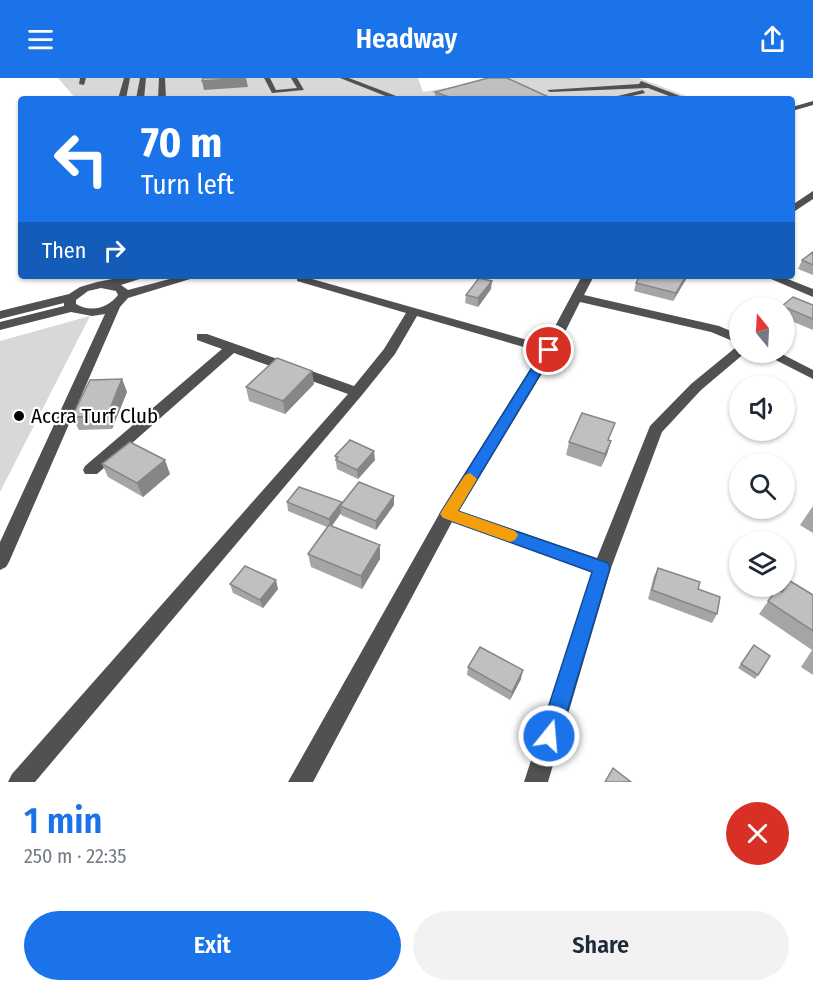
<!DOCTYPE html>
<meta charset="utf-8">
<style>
body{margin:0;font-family:"Fira Sans Condensed",sans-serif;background:#f2f2f3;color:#1f2937;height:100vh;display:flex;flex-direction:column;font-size:22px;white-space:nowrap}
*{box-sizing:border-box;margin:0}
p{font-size:20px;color:#747a83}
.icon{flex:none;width:33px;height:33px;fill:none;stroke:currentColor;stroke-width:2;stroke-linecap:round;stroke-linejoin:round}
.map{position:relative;height:704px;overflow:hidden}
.details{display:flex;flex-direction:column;background:#fff;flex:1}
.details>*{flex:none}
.hud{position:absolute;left:18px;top:18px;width:777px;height:183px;border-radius:6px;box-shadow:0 2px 4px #0004;background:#1a73e8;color:#fff;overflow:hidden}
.needle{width:39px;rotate:342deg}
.tools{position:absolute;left:729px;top:219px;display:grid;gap:12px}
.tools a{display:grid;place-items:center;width:66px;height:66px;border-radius:50%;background:#fff;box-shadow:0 2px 4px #0004;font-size:30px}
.pin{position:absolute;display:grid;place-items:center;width:51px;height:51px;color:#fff;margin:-26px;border:3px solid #fff;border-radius:50%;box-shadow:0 2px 6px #0007}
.me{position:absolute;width:66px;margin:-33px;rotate:17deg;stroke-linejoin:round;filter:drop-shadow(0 0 4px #0008)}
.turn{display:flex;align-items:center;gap:21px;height:126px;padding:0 24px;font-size:27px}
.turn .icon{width:78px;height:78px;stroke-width:2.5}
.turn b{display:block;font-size:42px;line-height:51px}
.then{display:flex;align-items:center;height:57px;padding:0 24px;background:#0003;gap:12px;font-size:22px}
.round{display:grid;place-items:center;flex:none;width:63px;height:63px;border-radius:32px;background:#f2f2f3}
.head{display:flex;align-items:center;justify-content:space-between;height:102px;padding:0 24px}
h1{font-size:36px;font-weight:600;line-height:45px;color:#1a73e8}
.button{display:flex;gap:12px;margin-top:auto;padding:12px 24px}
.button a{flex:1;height:69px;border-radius:36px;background:#1a73e8;color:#fff;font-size:24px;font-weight:600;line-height:69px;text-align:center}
.button a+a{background:#f2f2f3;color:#1f2937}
header{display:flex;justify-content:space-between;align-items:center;height:78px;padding:0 24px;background:#1a73e8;color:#fff;font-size:27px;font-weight:600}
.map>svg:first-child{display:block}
.green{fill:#d8d8d8}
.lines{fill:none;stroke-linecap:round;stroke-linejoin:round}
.minor{fill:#515151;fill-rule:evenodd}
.wall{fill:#a5a5a5}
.shaded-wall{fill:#868686}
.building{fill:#c0c0c0;stroke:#868686;stroke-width:1.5}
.route{fill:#1a73e8;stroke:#114b97;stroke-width:1.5}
.slow{fill:#f59e0b}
.poi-dot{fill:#000;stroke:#fff;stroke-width:2}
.labels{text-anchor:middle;stroke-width:4.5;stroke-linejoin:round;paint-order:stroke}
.poi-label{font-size:21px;fill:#000;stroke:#fff;text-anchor:start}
</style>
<header><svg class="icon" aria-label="menu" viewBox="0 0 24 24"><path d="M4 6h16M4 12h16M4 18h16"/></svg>Headway<svg class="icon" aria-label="share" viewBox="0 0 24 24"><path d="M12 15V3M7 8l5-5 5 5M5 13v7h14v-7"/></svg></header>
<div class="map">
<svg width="813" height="704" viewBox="0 0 813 704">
<rect width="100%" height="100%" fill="#fff"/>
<g class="green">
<polygon points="58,0 418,0 423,14 501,0 639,0 694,21 76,21"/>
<polygon points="90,238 0,414 0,263"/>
</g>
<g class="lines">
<g class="minor">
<polygon points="80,0 86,0 84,7 79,6"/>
<polygon points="124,0 130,0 126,21 118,21"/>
<polygon points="140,0 146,0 144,21 136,21"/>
<polygon points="159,0 165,0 166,21 158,21"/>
<polygon points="264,0 270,0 276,12 297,10 291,0 297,0 304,12 272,15"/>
<polygon points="340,0 349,0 404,21 393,21"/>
<polygon points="641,3 688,21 677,21 648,10 550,14 547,12 639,6"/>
<polygon points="643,12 645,15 619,21 605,21"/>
<polygon points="747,19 761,21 743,21"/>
<polygon points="813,23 813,27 792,33 792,29"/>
<polygon points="813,113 813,121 792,135 792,127"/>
<path d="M128,198H149L121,207L128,212L181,198H200L128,220L120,229L9,484L6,489L0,492V464L105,236L92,238L71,234L0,252V244L64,228V225L0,241V233L69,216L80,209L97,204ZM101,210L116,213L118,217C108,230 91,235 76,226V222L88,213Z"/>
<polygon points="582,198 594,198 584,217 719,248 740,257 740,266 711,254 580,224 556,272 459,433 597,480 650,348 691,306 735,270 740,269 740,274 746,274 701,312 662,354 611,490 548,704 524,704 592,494 452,444 313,704 288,704 442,431 541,274 417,238 395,276 362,317 35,704 8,704 12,696 348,316 234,275 97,396 85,396 83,392 85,388 222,271 197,262 197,256 207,256 354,308 384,271 406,235 297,203 297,199 305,199 545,267"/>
<polygon points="764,198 780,198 813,211 813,219"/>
<polygon points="760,274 778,274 813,292 813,301"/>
</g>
</g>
<g class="wall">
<polygon points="435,14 553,21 435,21"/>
<polygon points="813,174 813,197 798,191 802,182"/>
<polygon points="688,198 673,223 634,213 636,205"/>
<polygon points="491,211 478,229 465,225 466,217"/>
<polygon points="813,227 813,252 784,240 784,230 781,230 782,228"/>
<polygon points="122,301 127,314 112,351 79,352 72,339"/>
<polygon points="314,306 285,336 249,323 246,309"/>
<polygon points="610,362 611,363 607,376 601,389 566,377 569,364"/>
<polygon points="335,378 375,382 358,401 337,391"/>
<polygon points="102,386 170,396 143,419 108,399"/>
<polygon points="394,418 394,427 376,452 341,437 341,435 332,448 380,467 380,481 362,511 311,489 308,476 327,449 288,433 287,424 342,426"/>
<polygon points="813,428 813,455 800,447"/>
<polygon points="658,490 698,511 717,536 712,545 648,521 654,498"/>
<polygon points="230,506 278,511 263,530 233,515"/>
<polygon points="777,511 782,514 813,517 813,597 801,589 812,572 759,536"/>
<polygon points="754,567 758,597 755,601 738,590"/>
<polygon points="468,589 521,601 510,622 467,597"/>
</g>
<g class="shaded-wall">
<polygon points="246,0 248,9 204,12 202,3"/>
<polygon points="686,198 688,198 673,223 676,215"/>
<polygon points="492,203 491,211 478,229 478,220"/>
<polygon points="312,293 314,306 285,336 283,323"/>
<polygon points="122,301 127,314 112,351 107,338"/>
<polygon points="611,363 607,376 601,389 605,376"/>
<polygon points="374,373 375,382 358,401 357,392"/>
<polygon points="165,382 170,396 143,419 137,405"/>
<polygon points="394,418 394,427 376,452 376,443"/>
<polygon points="342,424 342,429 340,428 341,435 330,450 329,441"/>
<polygon points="380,467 380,481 362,511 361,498"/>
<polygon points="276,502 278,511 263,530 260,522"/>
<polygon points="523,592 521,601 510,622 512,614"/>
</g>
<g class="building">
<polygon points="203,0 245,0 202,3"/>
<polygon points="488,0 507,0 553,21 455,21 435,14"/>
<polygon points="813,174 813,187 802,182"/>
<polygon points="640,198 686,198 676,215 636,205"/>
<polygon points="479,200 492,203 478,220 466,217"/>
<polygon points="793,219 813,227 813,241 782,228"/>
<polygon points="277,280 312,293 283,323 246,309"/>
<polygon points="122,301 107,338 72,339 90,302"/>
<polygon points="582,335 615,345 608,362 611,363 605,376 569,364"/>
<polygon points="350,362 374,373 357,392 336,382 338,379 335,378"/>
<polygon points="130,364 165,382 137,405 102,386"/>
<polygon points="359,404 394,418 376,443 340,428"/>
<polygon points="299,409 342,424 329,441 287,424"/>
<polygon points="329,447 380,467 361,498 308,476"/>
<polygon points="245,488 276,502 260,522 230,506"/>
<polygon points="658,490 700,504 698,511 720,519 717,536 652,512"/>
<polygon points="790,503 813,517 813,553 768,523 777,511 782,514"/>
<polygon points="754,567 770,578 758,597 741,586"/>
<polygon points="480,569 523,592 512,614 468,589"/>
<polygon points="613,690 631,704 605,704"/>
</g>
<polygon class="route" points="549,268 555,272 458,433 608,485 610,490 560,658 557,665 549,668 542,665 539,658 592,494 443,440 440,436 543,272"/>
<polygon class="slow" points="470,395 477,401 458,433 515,453 518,457 515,462 510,464 443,440 440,436 443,431 465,397"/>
<circle class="poi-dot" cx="19" cy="338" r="6"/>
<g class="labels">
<g class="poi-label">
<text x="31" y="345">Accra Turf Club</text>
</g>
</g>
</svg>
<div class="tools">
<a><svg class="needle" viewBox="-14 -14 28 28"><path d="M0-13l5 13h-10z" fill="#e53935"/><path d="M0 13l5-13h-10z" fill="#747a83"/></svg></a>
<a><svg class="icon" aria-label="sound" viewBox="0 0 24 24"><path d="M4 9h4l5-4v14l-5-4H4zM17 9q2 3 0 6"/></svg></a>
<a><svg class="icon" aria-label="search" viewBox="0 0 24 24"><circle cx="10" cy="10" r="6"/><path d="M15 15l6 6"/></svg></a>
<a><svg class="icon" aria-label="layers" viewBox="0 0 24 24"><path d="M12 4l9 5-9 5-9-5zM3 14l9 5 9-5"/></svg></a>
</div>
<div class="pin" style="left:549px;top:272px;background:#d93025"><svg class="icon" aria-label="arrive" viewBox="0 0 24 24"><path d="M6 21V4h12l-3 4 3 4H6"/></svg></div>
<svg class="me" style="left:549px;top:658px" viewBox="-20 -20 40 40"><circle r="17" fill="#1a73e8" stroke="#fff" stroke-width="3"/><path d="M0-11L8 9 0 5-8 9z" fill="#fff"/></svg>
<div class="hud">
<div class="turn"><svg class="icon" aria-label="left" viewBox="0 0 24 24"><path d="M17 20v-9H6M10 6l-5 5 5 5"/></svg><div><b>70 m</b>Turn left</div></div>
<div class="then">Then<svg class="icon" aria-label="right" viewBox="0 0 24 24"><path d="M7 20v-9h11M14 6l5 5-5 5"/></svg></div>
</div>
</div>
<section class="details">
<div class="head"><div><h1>1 min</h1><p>250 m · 22:35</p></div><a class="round" style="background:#d93025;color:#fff"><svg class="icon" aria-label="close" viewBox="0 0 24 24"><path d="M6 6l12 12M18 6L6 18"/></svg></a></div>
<div class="button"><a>Exit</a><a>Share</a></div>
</section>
